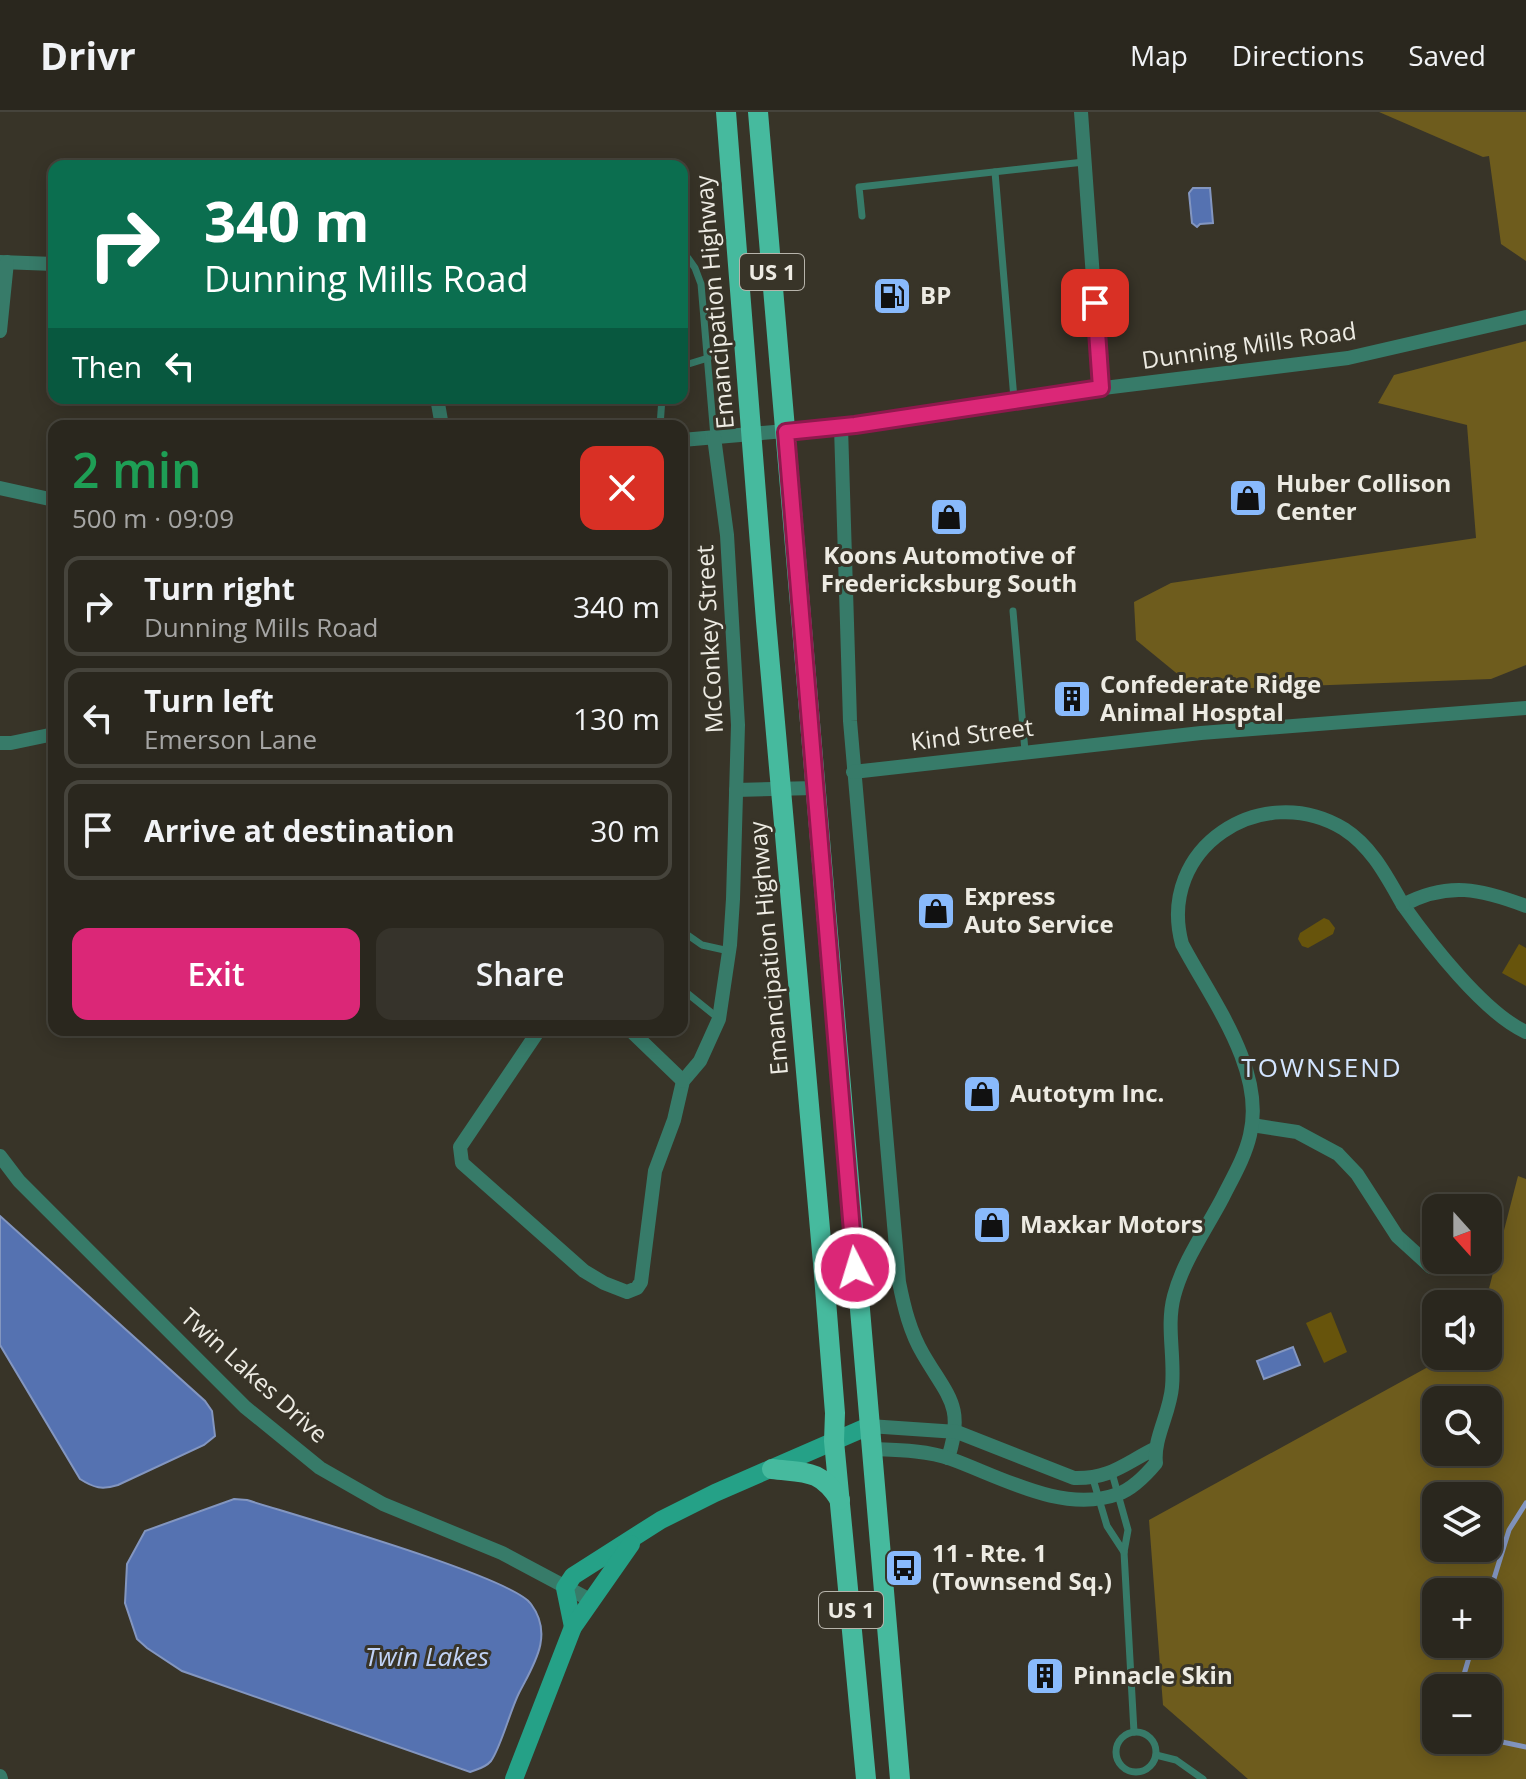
<!DOCTYPE html>
<meta charset="utf-8">
<style>
body{margin:0;font-family:"Open Sans",sans-serif;background:#36332b;color:#f1f3f6;height:100vh;display:flex;flex-direction:column;font-size:30px;white-space:nowrap}
*{box-sizing:border-box;margin:0}
p{font-size:26px;color:#a5a5a4}
.icon{flex:none;width:44px;height:44px;fill:none;stroke:currentColor;stroke-width:2;stroke-linecap:round;stroke-linejoin:round}
.map{position:relative;flex:1;overflow:hidden}
.side{position:absolute;left:48px;top:308px;width:640px;height:616px;display:flex;flex-direction:column;background:#2a271e;border-radius:16px;box-shadow:0 4px 20px #0003,0 0 0 2px #46443c}
.side>*{flex:none}
.guide{position:absolute;left:48px;top:48px;width:640px;height:244px;border-radius:16px;box-shadow:0 4px 20px #0003,0 0 0 2px #46443c;background:#0b6e4f;color:#fff;overflow:hidden}
.needle{width:52px;rotate:159deg}
.controls{position:absolute;left:1422px;top:1082px;display:grid;gap:16px}
.controls a{display:grid;place-items:center;width:80px;height:80px;border-radius:16px;background:#2a271e;box-shadow:0 4px 20px #0003,0 0 0 2px #46443c;font-size:40px}
.pin{position:absolute;display:grid;place-items:center;width:68px;height:68px;color:#fff;margin:-34px;border-radius:16px;box-shadow:0 4px 12px #0006}
.me{position:absolute;width:88px;margin:-44px;rotate:355deg;stroke-linejoin:round;filter:drop-shadow(0 0 6px #0008)}
.turn{display:flex;align-items:center;gap:28px;height:168px;padding:0 24px;font-size:36px}
.turn .icon{width:104px;height:104px;stroke-width:2.5}
.turn b{display:block;font-size:56px;line-height:68px}
.then{display:flex;align-items:center;height:76px;padding:0 24px;background:#0003;gap:16px;font-size:30px}
.round{display:grid;place-items:center;flex:none;width:84px;height:84px;border-radius:16px;background:#36332b}
.summary{display:flex;align-items:center;justify-content:space-between;height:136px;padding:0 24px}
h1{font-size:48px;font-weight:600;line-height:60px;color:#1e9e55}
.button{display:flex;gap:16px;margin-top:auto;padding:16px 24px}
.button a{flex:1;height:92px;border-radius:16px;background:#db2777;color:#fff;font-size:32px;font-weight:600;line-height:92px;text-align:center}
.button a+a{background:#36332b;color:#f1f3f6}
ul{padding:0;list-style:none}
li{display:flex;align-items:center;gap:24px;height:100px;margin:0 16px 12px;padding:0 8px;border:4px solid #46443c;border-radius:16px}
li div{flex:1}
li b{display:block;font-size:30px}
li em{font-style:normal}
header{display:flex;align-items:center;gap:48px;box-sizing:border-box;height:112px;padding:0 40px;background:#2a271e;border-bottom:2px solid #46443c}
header strong{font-size:38px}
nav{display:flex;gap:44px;margin-inline-start:auto;font-size:28px}
.map>svg:first-child{display:block}
.green{fill:#67540c}
.forest{fill:#6e5c1d;fill-rule:evenodd}
.water{fill:#5572b1;stroke:#8396c0;stroke-width:2}
.lines{fill:none;stroke-linecap:round;stroke-linejoin:round}
.stream{stroke:#8396c0;stroke-width:5}
.lane{stroke:#377b69;stroke-width:7}
.street{stroke:#377b69;stroke-width:14}
.secondary{stroke:#25a187;stroke-width:18}
.primary{stroke:#46ba9e;stroke-width:20}
.route-casing{stroke:#8e194d;stroke-width:20}
.route{stroke:#db2777;stroke-width:14}
.labels{text-anchor:middle;stroke-width:6;stroke-linejoin:round;paint-order:stroke}
.shield{fill:#383428;stroke:#b7b4ab;stroke-width:2}
.shield-label{font-size:22px;font-weight:bold;fill:#edebe3}
.poi-label{font-size:24px;font-weight:bold;fill:#edebe3;stroke:#383428;text-anchor:start}
.street-label{font-size:24px;fill:#edebe3;stroke:#383428}
.neighbourhood-label{font-size:26px;letter-spacing:2px;fill:#d3e5ff;stroke:#383428}
.water-label{font-size:26px;font-style:italic;fill:#c1d3f7;stroke:#383428}
</style>
<header>
<strong>Drivr</strong>
<nav><a>Map</a><a>Directions</a><a>Saved</a></nav>
</header>
<div class="map">
<svg width="1526" height="1667" viewBox="0 0 1526 1667">
<rect width="100%" height="100%" fill="#383428"/>
<g class="green">
<polygon points="1324,806 1329,808 1335,816 1333,822 1308,836 1302,834 1298,827 1300,821"/>
<polygon points="1519,832 1526,836 1526,874 1502,861"/>
<polygon points="1331,1200 1347,1240 1324,1251 1306,1211"/>
</g>
<g class="forest">
<polygon points="1379,0 1526,0 1526,149 1501,132 1489,44 1483,45"/>
<polygon points="1526,229 1526,553 1491,567 1197,578 1136,528 1134,490 1171,471 1476,426 1467,313 1378,291 1394,263"/>
<path d="M1518,1064L1526,1067V1667H1248L1163,1593L1149,1408L1448,1244H1488V1192H1485ZM1436,1288H1488V1340H1436ZM1436,1384H1488V1436H1436ZM1436,1480H1488V1532H1436ZM1436,1576H1488V1628H1436Z"/>
</g>
<g class="water">
<polygon points="1193,76 1210,76 1213,111 1200,112 1197,115 1192,111 1189,81"/>
<path d="M0,1104L205,1289L212,1299L215,1324L204,1333L118,1373C102,1378 94,1376 80,1367L0,1233Z"/>
<polygon points="1293,1235 1300,1253 1264,1267 1257,1249"/>
<path d="M234,1387L247,1388C291,1402 513,1465 531,1492C554,1523 534,1552 519,1581C510,1599 501,1635 491,1649C485,1656 478,1657 470,1660L182,1559L147,1536L137,1527L125,1491L127,1452L145,1419Z"/>
</g>
<g class="lines">
<g class="stream">
<polyline points="1488,1486 1509,1418 1526,1391"/>
<polyline points="1460,1576 1473,1532"/>
<polyline points="1488,1627 1526,1635"/>
</g>
<g class="lane">
<polyline points="995,60 1014,287"/>
<polyline points="862,104 859,75 1084,50"/>
<polyline points="682,145 688,146 695,156 701,172 714,325"/>
<polyline points="682,254 708,246"/>
<polyline points="660,314 662,286"/>
<polyline points="1013,499 1025,639"/>
<polyline points="682,819 702,833 729,839"/>
<polyline points="682,877 718,906"/>
<polyline points="1112,1361 1128,1418 1124,1440 1134,1620"/>
<polyline points="1093,1367 1107,1414 1124,1440"/>
<circle cx="1136" cy="1640" r="20"/>
<polyline points="1156,1643 1176,1648 1203,1667"/>
</g>
<g class="street">
<polyline points="1081,0 1101,276"/>
<polyline points="0,150 54,152"/>
<polyline points="0,219 7,150"/>
<polyline points="437,286 442,314"/>
<path d="M841,315L850,609L899,1170C904,1195 910,1220 923,1242C948,1285 965,1294 948,1346"/>
<polyline points="682,328 855,313 1014,287 1348,246 1526,205"/>
<polyline points="0,376 54,388"/>
<polyline points="0,631 11,631 54,622"/>
<polyline points="853,660 1201,621 1526,596"/>
<polyline points="736,678 815,676"/>
<path d="M1526,794C1481,777 1448,769 1403,793C1430,831 1484,901 1526,920"/>
<polyline points="539,918 460,1035 462,1051 584,1159 604,1171 627,1180 637,1176 641,1170 655,1059 674,1008 683,969 700,949 719,907 730,833 733,787 738,613 727,423 714,325"/>
<polyline points="630,918 683,969"/>
<polyline points="1252,1013 1297,1020 1338,1042 1357,1062 1397,1124 1431,1155"/>
<polyline points="0,1044 19,1069 245,1295 320,1356 383,1392 502,1441 592,1489"/>
<path d="M869,1314L957,1320L1074,1366C1110,1367 1124,1352 1154,1337"/>
<path d="M871,1337C896,1338 926,1338 951,1347C1001,1365 1063,1402 1118,1382C1132,1377 1146,1363 1156,1351C1153,1327 1170,1301 1172,1275C1175,1244 1166,1214 1174,1184C1183,1149 1207,1116 1223,1085C1233,1065 1245,1045 1250,1023C1266,958 1211,887 1182,832C1156,736 1262,667 1344,717C1372,735 1387,765 1403,793"/>
<polyline points="0,1664 1,1667"/>
</g>
<g class="secondary">
<polyline points="573,1515 565,1476 573,1464 661,1408 715,1381 869,1314"/>
<polyline points="514,1667 573,1515 631,1432"/>
</g>
<g class="primary">
<polyline points="726,0 766,509 823,1151 835,1301 834,1329 866,1667"/>
<polyline points="758,0 900,1667"/>
<path d="M772,1357C806,1361 820,1357 840,1388"/>
</g>
</g>
<g class="lines">
<defs>
<polyline id="route" points="855,1156 786,320 855,313 1101,276 1095,191"/>
</defs>
<use href="#route" class="route-casing"/>
<use href="#route" class="route"/>
</g>
<defs>
<symbol id="fuel-square" viewBox="-11 -11 22 22"><rect x="-9" y="-9" width="18" height="18" rx="4" fill="#89bafc" stroke="#383428"/><path d="M-5.5-6h7V0h2V4h1.3V-2.5L3-4.5l.8-.8L6-3V5H2.5V1h-1V6h-7ZM-4.2-4.7v3.2H.2V-4.7Z" fill="#111"/></symbol>
<symbol id="shop-square" viewBox="-11 -11 22 22"><rect x="-9" y="-9" width="18" height="18" rx="4" fill="#89bafc" stroke="#383428"/><path d="M-5-2.5h2.3a2.7 3.5 0 0 1 5.4 0H5L5.5 6h-11ZM-1.5-2.5h3a1.5 2.3 0 0 0-3 0Z" fill="#111"/></symbol>
<symbol id="building-square" viewBox="-11 -11 22 22"><rect x="-9" y="-9" width="18" height="18" rx="4" fill="#89bafc" stroke="#383428"/><path d="M-4-6H4V6H1V3H-1V6H-4ZM-2.5-4.3h1.7v1.8h-1.7ZM.8-4.3h1.7v1.8H.8ZM-2.5-1h1.7V.8h-1.7ZM.8-1h1.7V.8H.8Z" fill="#111"/></symbol>
<symbol id="bus-square" viewBox="-11 -11 22 22"><rect x="-9" y="-9" width="18" height="18" rx="4" fill="#89bafc" stroke="#383428"/><path d="M-5-6H5V4H4V6H2V4H-2V6H-4V4H-5ZM-3.5-4V0h7V-4ZM-3.5 1.2v1.5H-2V1.2ZM2 1.2v1.5H3.5V1.2Z" fill="#111"/></symbol>
</defs>
<g fill-rule="evenodd">
<use href="#fuel-square" x="870" y="162" width="44" height="44"/>
<use href="#shop-square" x="1226" y="364" width="44" height="44"/>
<use href="#shop-square" x="927" y="383" width="44" height="44"/>
<use href="#building-square" x="1050" y="565" width="44" height="44"/>
<use href="#shop-square" x="914" y="777" width="44" height="44"/>
<use href="#shop-square" x="960" y="960" width="44" height="44"/>
<use href="#shop-square" x="970" y="1091" width="44" height="44"/>
<use href="#bus-square" x="882" y="1434" width="44" height="44"/>
<use href="#building-square" x="1023" y="1542" width="44" height="44"/>
</g>
<g class="labels">
<g class="shield">
<rect x="740" y="142" width="64" height="36" rx="6"/>
<rect x="819" y="1480" width="64" height="36" rx="6"/>
</g>
<g class="shield-label">
<text x="772" y="168">US 1</text>
<text x="851" y="1506">US 1</text>
</g>
<g class="poi-label">
<text x="920" y="192">BP</text>
<text x="1276" y="380">Huber Collison<tspan x="1276" dy="28">Center</tspan></text>
<text x="949" y="452" text-anchor="middle">Koons Automotive of<tspan x="949" dy="28">Fredericksburg South</tspan></text>
<text x="1100" y="581">Confederate Ridge<tspan x="1100" dy="28">Animal Hosptal</tspan></text>
<text x="964" y="793">Express<tspan x="964" dy="28">Auto Service</tspan></text>
<text x="1010" y="990">Autotym Inc.</text>
<text x="1020" y="1121">Maxkar Motors</text>
<text x="932" y="1450">11 - Rte. 1<tspan x="932" dy="28">(Townsend Sq.)</tspan></text>
<text x="1073" y="1572">Pinnacle Skin</text>
</g>
<g class="street-label">
<text transform="translate(715 190) rotate(-95)" y="8">Emancipation Highway</text>
<text transform="translate(1249 234) rotate(-8)" y="8">Dunning Mills Road</text>
<text transform="translate(710 527) rotate(-93)" y="8">McConkey Street</text>
<text transform="translate(972 623) rotate(-7)" y="8">Kind Street</text>
<text transform="translate(769 836) rotate(-95)" y="8">Emancipation Highway</text>
<text transform="translate(254 1264) rotate(42)" y="8">Twin Lakes Drive</text>
</g>
<g class="neighbourhood-label">
<text x="1322" y="965">TOWNSEND</text>
</g>
<g class="water-label">
<text x="427" y="1554">Twin Lakes</text>
</g>
</g>
</svg>
<div class="controls">
<a><svg class="needle" viewBox="-14 -14 28 28"><path d="M0-13l5 13h-10z" fill="#e53935"/><path d="M0 13l5-13h-10z" fill="#a5a5a4"/></svg></a>
<a><svg class="icon" aria-label="sound" viewBox="0 0 24 24"><path d="M4 9h4l5-4v14l-5-4H4zM17 9q2 3 0 6"/></svg></a>
<a><svg class="icon" aria-label="search" viewBox="0 0 24 24"><circle cx="10" cy="10" r="6"/><path d="M15 15l6 6"/></svg></a>
<a><svg class="icon" aria-label="layers" viewBox="0 0 24 24"><path d="M12 4l9 5-9 5-9-5zM3 14l9 5 9-5"/></svg></a>
<a>+</a>
<a>−</a>
</div>
<div class="pin" style="left:1095px;top:191px;background:#d93025"><svg class="icon" aria-label="arrive" viewBox="0 0 24 24"><path d="M6 21V4h12l-3 4 3 4H6"/></svg></div>
<svg class="me" style="left:855px;top:1156px" viewBox="-20 -20 40 40"><circle r="17" fill="#db2777" stroke="#fff" stroke-width="3"/><path d="M0-11L8 9 0 5-8 9z" fill="#fff"/></svg>
<div class="guide">
<div class="turn"><svg class="icon" aria-label="right" viewBox="0 0 24 24"><path d="M7 20v-9h11M14 6l5 5-5 5"/></svg><div><b>340 m</b>Dunning Mills Road</div></div>
<div class="then">Then<svg class="icon" aria-label="left" viewBox="0 0 24 24"><path d="M17 20v-9H6M10 6l-5 5 5 5"/></svg></div>
</div>
<section class="side">
<div class="summary"><div><h1>2 min</h1><p>500 m · 09:09</p></div><a class="round" style="background:#d93025;color:#fff"><svg class="icon" aria-label="close" viewBox="0 0 24 24"><path d="M6 6l12 12M18 6L6 18"/></svg></a></div>
<ul>
<li><svg class="icon" aria-label="right" viewBox="0 0 24 24"><path d="M7 20v-9h11M14 6l5 5-5 5"/></svg><div><b>Turn right</b><p>Dunning Mills Road</p></div><em>340 m</em></li>
<li><svg class="icon" aria-label="left" viewBox="0 0 24 24"><path d="M17 20v-9H6M10 6l-5 5 5 5"/></svg><div><b>Turn left</b><p>Emerson Lane</p></div><em>130 m</em></li>
<li><svg class="icon" aria-label="arrive" viewBox="0 0 24 24"><path d="M6 21V4h12l-3 4 3 4H6"/></svg><div><b>Arrive at destination</b></div><em>30 m</em></li>
</ul>
<div class="button"><a>Exit</a><a>Share</a></div>
</section>
</div>
